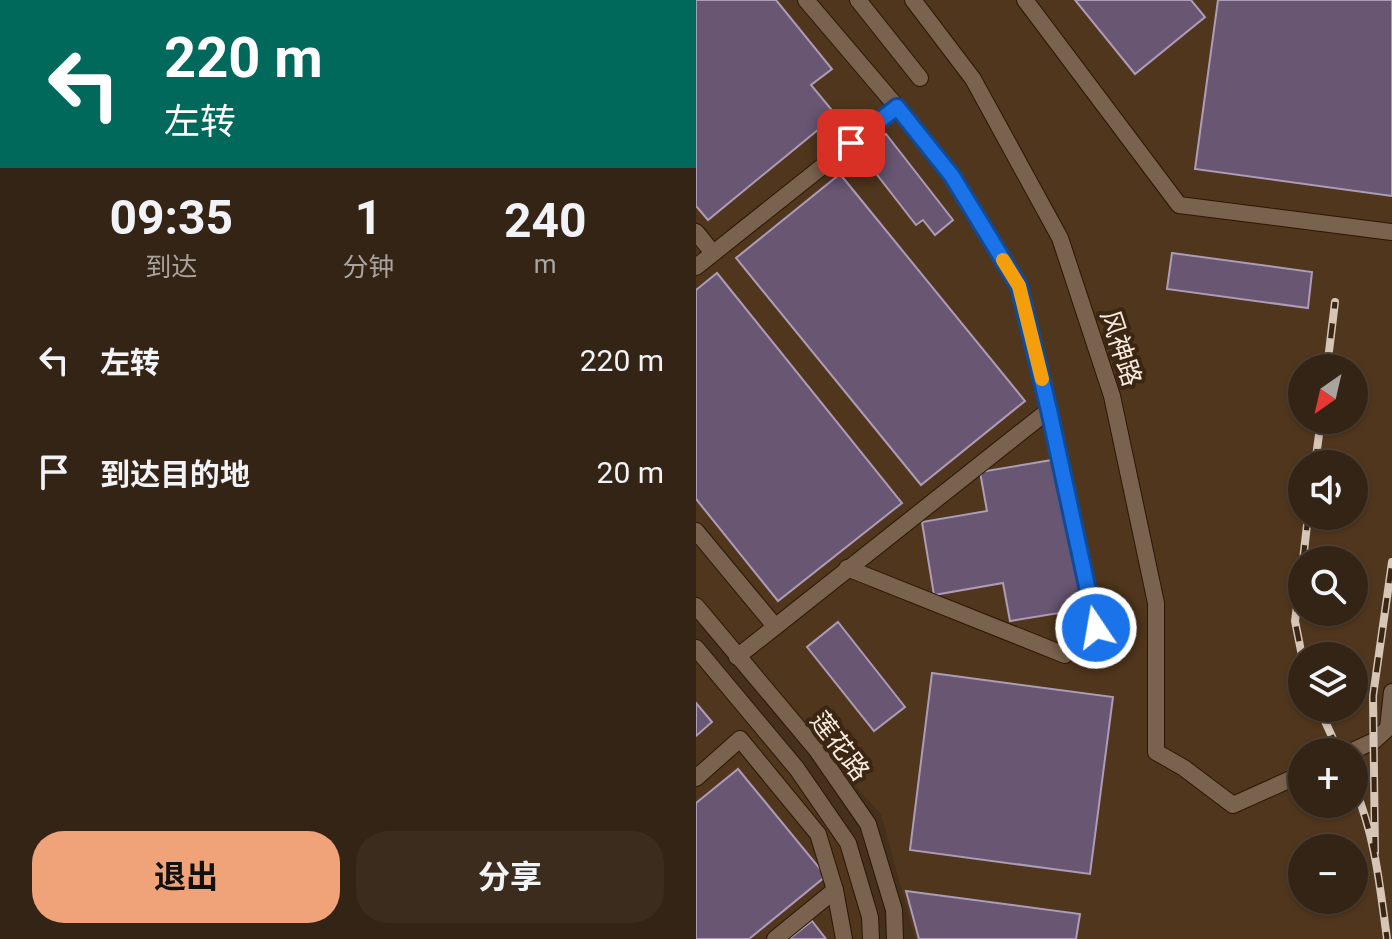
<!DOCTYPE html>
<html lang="zh">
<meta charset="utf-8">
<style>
body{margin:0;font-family:Roboto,"Noto Sans SC",sans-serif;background:#3c2c1e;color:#f1f3f6;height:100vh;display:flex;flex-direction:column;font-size:30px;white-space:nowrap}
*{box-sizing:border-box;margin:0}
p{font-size:26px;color:#a9a4a0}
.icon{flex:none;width:44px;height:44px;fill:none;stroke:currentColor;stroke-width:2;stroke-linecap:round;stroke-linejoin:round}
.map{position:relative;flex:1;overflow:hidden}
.details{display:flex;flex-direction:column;background:#342415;width:696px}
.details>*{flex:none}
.hud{background:#00695c;color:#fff;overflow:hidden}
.needle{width:52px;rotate:214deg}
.fabs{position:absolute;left:592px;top:354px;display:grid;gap:16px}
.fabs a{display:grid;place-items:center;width:80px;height:80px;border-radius:50%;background:#342415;box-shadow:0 2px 6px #0004,0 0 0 2px #4e4134;font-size:40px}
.pin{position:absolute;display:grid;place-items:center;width:68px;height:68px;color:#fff;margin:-34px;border-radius:16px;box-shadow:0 4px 12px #0006}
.me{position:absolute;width:88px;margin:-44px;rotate:348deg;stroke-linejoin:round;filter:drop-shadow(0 0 6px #0008)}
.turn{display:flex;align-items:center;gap:28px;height:168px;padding:0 32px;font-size:36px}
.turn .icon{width:104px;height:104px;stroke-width:2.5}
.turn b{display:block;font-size:56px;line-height:68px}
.eta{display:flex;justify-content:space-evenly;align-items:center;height:136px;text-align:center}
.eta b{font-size:48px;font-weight:700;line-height:56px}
.button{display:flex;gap:16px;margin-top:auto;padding:16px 32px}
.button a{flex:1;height:92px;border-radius:32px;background:#f0a378;color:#111;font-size:32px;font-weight:700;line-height:92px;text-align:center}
.button a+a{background:#3c2c1e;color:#f1f3f6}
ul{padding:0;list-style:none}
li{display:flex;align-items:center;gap:24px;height:112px;padding:0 32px}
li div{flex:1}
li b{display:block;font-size:30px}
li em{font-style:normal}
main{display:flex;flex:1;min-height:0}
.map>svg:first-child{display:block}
.built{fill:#50361c;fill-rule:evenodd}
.building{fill:#685672;stroke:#ad9cb7;stroke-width:2}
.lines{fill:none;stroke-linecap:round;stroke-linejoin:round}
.minor-casing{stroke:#2a1704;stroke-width:18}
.minor{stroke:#7a634e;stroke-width:16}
.rail-casing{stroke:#d5c6b8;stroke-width:8}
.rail{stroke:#3a2612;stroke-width:5;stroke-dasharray:15;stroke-linecap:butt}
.route-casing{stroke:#114b97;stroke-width:20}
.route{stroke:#1a73e8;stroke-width:14}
.slow{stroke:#f59e0b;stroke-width:14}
.labels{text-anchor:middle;stroke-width:8;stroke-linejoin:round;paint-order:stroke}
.street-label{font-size:26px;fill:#f7e9dd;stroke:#3a2612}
</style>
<main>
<section class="details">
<div class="hud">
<div class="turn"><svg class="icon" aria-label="left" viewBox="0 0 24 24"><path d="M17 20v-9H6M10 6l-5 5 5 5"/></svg><div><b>220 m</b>左转</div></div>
</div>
<div class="eta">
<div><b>09:35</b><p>到达</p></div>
<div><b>1</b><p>分钟</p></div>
<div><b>240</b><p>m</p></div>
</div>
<ul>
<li><svg class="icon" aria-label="left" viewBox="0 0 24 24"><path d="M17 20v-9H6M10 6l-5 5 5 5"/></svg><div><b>左转</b></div><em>220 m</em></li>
<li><svg class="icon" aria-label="arrive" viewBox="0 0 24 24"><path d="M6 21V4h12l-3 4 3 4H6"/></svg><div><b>到达目的地</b></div><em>20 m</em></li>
</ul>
<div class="button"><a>退出</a><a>分享</a></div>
</section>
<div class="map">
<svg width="696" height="939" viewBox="0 0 696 939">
<rect width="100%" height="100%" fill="#45301c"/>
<g class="built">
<path d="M0,0H696V939H219L185,814L49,667L0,606ZM606,368H658V420H606ZM606,464H658V516H606ZM606,560H658V612H606ZM606,656H658V708H606ZM606,752H658V804H606ZM606,848H658V900H606Z"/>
<polygon points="0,648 152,843 175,939 0,939"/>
</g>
<g class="building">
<polygon points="0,0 80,0 136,69 115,85 140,115 12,220 0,206"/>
<polygon points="379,0 495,0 509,17 439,74"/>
<polygon points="522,0 696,0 696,196 499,169"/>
<polygon points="190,134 257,220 239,235 227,220 220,225 175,167 182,162 171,149"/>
<polygon points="144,174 329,401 225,485 40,258"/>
<polygon points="476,253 616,272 612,308 471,289"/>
<polygon points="21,273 206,503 82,601 0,499 0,290"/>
<polygon points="362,459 388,609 314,621 307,583 238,595 226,522 291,511 284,472"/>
<polygon points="142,622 209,707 178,731 111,647"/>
<polygon points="236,673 417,697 394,874 214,850"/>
<polygon points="0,703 16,722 0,736"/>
<polygon points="42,769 130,876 53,939 0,939 0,803"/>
<polygon points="210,891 384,914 380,939 223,939"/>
<polygon points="116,921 130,939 93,939"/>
</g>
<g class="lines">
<defs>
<g id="minor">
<polyline points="110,0 201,107"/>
<polyline points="162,0 224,78"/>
<polyline points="217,0 277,79 364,238 416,396 460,603 460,752 488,768 537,805 606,774"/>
<polyline points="329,0 483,205 696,232"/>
<polyline points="0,232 17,253"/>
<polyline points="0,267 201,107 256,176 323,286 353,410 41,657"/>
<polyline points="0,531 78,625"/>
<polyline points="151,568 369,655 400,628 353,410"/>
<polyline points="0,606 120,749 172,824 198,910 199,939"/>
<polyline points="0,648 101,769 152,843 174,917 175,939"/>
<polyline points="654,752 678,741 692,728 696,692"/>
<polyline points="0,778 44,739 122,834 139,890 148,939"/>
<polyline points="79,939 139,890"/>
</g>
</defs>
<use href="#minor" class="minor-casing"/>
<use href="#minor" class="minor"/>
<defs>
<g id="rail">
<polyline points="631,368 639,302"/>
<polyline points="619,464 625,420"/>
<polyline points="607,560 612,516"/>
<polyline points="606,567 599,621 606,656"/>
<polyline points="623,708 643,752"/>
<path d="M658,786C679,835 684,887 691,939"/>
<polyline points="679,852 677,696 696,562"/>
</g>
</defs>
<use href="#rail" class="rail-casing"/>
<use href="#rail" class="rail"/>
</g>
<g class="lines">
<defs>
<polyline id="route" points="155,143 201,107 256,176 323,286 353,410 400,628"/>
</defs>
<use href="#route" class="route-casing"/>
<use href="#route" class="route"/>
<polyline class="slow" points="307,260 323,286 346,379"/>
</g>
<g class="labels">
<g class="street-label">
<text transform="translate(425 348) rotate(72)" y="9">风神路</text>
<text transform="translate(144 746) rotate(53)" y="9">莲花路</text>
</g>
</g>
</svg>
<div class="fabs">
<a><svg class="needle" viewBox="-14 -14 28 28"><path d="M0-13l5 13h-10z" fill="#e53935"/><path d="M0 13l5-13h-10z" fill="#a9a4a0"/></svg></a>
<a><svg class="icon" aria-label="sound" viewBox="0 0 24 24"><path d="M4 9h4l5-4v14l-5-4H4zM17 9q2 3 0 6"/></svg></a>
<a><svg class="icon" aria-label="search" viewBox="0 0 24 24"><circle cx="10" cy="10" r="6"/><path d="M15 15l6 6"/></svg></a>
<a><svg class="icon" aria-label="layers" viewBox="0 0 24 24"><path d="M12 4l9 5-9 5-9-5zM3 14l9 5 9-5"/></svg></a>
<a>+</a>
<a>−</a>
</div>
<div class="pin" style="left:155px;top:143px;background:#d93025"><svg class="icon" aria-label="arrive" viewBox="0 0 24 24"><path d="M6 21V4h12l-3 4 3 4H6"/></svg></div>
<svg class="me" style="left:400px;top:628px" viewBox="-20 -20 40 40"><circle r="17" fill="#1a73e8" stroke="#fff" stroke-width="3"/><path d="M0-11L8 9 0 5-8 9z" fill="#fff"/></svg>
</div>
</main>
